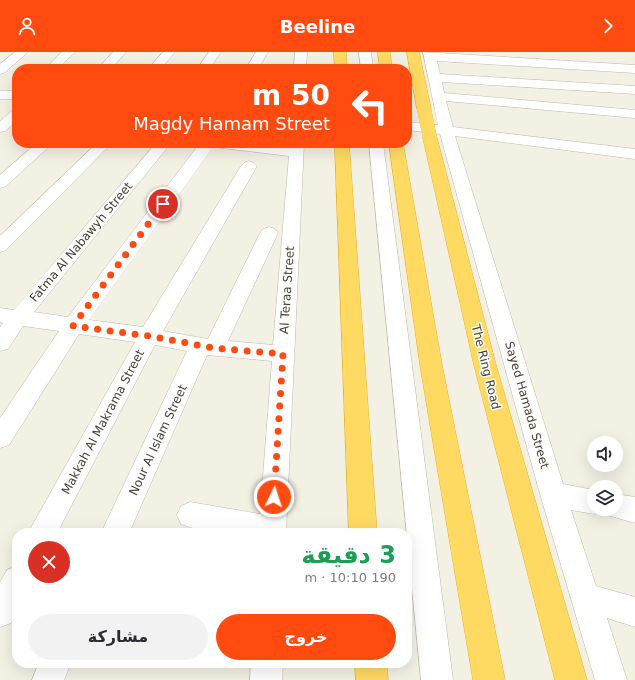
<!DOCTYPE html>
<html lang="ar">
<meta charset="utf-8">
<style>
body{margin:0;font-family:"DejaVu Sans","Noto Naskh Arabic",sans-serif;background:#f2f2f3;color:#2b2b33;direction:rtl;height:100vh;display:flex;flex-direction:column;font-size:15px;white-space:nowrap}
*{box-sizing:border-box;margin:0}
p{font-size:13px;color:#7c7c81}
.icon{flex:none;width:22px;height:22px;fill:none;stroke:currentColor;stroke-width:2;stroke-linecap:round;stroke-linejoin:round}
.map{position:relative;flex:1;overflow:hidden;direction:ltr}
.panel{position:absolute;left:12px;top:476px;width:400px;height:140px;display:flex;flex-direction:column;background:#fff;border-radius:16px;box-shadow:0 4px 16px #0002;direction:rtl}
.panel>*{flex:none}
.guide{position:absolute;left:12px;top:12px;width:400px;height:84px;border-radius:16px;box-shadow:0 4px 16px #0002;direction:rtl;background:#ff4b0f;color:#fff;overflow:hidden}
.controls{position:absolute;left:587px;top:384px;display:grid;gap:8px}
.controls a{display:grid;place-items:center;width:36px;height:36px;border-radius:50%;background:#fff;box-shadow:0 4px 16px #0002;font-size:20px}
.pin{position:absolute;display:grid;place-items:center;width:34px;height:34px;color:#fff;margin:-17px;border:2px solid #fff;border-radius:50%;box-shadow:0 1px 4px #0007}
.me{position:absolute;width:44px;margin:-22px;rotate:4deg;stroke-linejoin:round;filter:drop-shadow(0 0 3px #0008)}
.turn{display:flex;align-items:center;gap:14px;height:84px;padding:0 16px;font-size:18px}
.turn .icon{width:52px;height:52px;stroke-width:2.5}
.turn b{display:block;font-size:28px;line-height:34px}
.round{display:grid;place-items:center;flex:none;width:42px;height:42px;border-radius:21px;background:#f2f2f3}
.headline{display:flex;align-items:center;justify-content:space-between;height:68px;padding:0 16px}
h1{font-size:24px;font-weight:700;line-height:30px;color:#1e9e55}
.cta{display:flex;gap:8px;margin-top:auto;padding:8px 16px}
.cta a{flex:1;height:46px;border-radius:24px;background:#ff4b0f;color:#fff;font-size:16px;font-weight:700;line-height:46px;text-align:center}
.cta a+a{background:#f2f2f3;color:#2b2b33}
header{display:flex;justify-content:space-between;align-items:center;height:52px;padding:0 16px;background:#ff4b0f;color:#fff;font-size:18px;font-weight:700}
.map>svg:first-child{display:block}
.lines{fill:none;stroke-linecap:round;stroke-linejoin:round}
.minor-casing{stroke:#bfb9a6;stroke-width:1}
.highway-casing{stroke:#e5b32b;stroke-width:1}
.minor{fill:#fff;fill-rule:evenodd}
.highway{fill:#ffda63;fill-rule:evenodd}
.highway-bridge-casing{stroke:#e5b32b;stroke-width:14;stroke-linecap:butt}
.highway-bridge{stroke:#ffda63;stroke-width:14}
.route{stroke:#ff4b0f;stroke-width:7;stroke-dasharray:0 12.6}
.labels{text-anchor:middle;stroke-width:3;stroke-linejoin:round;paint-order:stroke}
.street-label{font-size:12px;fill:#454033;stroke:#fff}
</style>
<header><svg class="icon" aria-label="forward" viewBox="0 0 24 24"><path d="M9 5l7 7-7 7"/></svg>Beeline<svg class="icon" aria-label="person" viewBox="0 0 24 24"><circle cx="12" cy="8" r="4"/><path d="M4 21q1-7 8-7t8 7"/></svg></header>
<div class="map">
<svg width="635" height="628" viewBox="0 0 635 628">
<rect width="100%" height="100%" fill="#f3f0e4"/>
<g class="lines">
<defs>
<g id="minor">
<polygon points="15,0 28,0 4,21 0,22 0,12"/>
<polygon points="62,0 75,0 58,17 45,17"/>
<polygon points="113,0 126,0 111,17 98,17"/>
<polygon points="163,0 175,0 161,17 148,17"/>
<polygon points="209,0 221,0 209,17 197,17"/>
<polygon points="256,0 268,0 258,17 246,17"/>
<polygon points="295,0 307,0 306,17 294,17"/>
<polygon points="359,0 371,0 373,17 361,17"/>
<polygon points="423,0 635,13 635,21 437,9 440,22 635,34 635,42 442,30 444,41 635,58 635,66 446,49 453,75 635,97 635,107 455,84 563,432 594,438 594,457 616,457 616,442 635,445 635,471 607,463 604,457 594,462 571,458 596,534 635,545 635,575 607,566 627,628 595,628 540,442 440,82 407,78 407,70 438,73"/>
<rect x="0" y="39" width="17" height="8"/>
<polygon points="17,58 17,69 5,79 0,80 0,69 12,59"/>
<polygon points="37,91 53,91 6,134 0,136 0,123"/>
<polygon points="97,91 112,91 6,198 0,200 0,184"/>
<path d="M156,91H171L34,260L68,265L200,91H256L289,95L290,91H304L286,481C251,481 214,485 181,472L177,463L181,454L190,450L260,462L272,309L207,303L129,481H101L187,299L155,293L57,481H28L135,290L79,282L9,393L0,396V366L59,279L23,274L8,297L0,299V275L3,271L0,270V256L14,258ZM213,95L289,104L273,293L228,289L278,181L275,177L269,175L263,177L260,181L208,287L163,279L257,114L254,111L249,109L244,111L241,114L143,275L89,268Z"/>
<polygon points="369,91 383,91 453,628 421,628"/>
<polygon points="17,514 17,558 11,571 0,575 0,530 7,518"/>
<polygon points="39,611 71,611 64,628 32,628"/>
<polygon points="251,611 283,611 282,628 250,628"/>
</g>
<g id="highway">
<polygon points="334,0 346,0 347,17 335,17"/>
<polygon points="378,0 390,0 392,17 380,17"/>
<polygon points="407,0 419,0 431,57 429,60 419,60 417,57"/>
<polygon points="430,82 435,83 437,86 496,313 587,628 555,628 474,313 423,86 425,83"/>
<polygon points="335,91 349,91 377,481 349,481"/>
<polygon points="389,91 403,91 442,313 505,628 473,628 420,313"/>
<polygon points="355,611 387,611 388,628 356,628"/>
</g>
</defs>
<use href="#minor" class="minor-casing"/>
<use href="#highway" class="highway-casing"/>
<use href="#minor" class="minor"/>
<use href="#highway" class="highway"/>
<defs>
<polyline id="highway-bridge" points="424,57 430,86"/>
</defs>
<use href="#highway-bridge" class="highway-bridge-casing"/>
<use href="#highway-bridge" class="highway-bridge"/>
</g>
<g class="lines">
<polyline class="route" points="163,152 73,274 149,284 214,296 283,302 274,445"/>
</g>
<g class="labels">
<g class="street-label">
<text transform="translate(81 190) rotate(-50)" y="4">Fatma Al Nabawyh Street</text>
<text transform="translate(287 238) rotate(-86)" y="4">Al Teraa Street</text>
<text transform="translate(486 315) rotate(76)" y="4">The Ring Road</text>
<text transform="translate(527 353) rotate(74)" y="4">Sayed Hamada Street</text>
<text transform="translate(103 370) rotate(-62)" y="4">Makkah Al Makrama Street</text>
<text transform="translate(158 388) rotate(-65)" y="4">Nour Al Islam Street</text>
</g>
</g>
</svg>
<div class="controls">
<a><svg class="icon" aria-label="sound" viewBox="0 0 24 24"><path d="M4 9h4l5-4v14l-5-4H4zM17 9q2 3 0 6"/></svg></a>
<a><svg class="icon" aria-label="layers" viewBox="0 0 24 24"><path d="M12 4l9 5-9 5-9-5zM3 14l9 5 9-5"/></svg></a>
</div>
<div class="pin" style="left:163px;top:152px;background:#d93025"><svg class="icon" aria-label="arrive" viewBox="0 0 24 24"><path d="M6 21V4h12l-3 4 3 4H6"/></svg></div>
<svg class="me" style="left:274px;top:445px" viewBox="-20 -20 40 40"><circle r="17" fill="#ff4b0f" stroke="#fff" stroke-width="3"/><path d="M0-11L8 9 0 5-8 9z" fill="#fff"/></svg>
<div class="guide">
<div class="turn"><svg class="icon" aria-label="left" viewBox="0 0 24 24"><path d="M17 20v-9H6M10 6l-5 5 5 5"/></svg><div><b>50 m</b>Magdy Hamam Street</div></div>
</div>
<section class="panel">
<div class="headline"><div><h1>3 دقيقة</h1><p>190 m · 10:10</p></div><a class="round" style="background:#d93025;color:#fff"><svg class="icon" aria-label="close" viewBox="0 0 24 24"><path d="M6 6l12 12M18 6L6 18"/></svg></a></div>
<div class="cta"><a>خروج</a><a>مشاركة</a></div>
</section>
</div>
